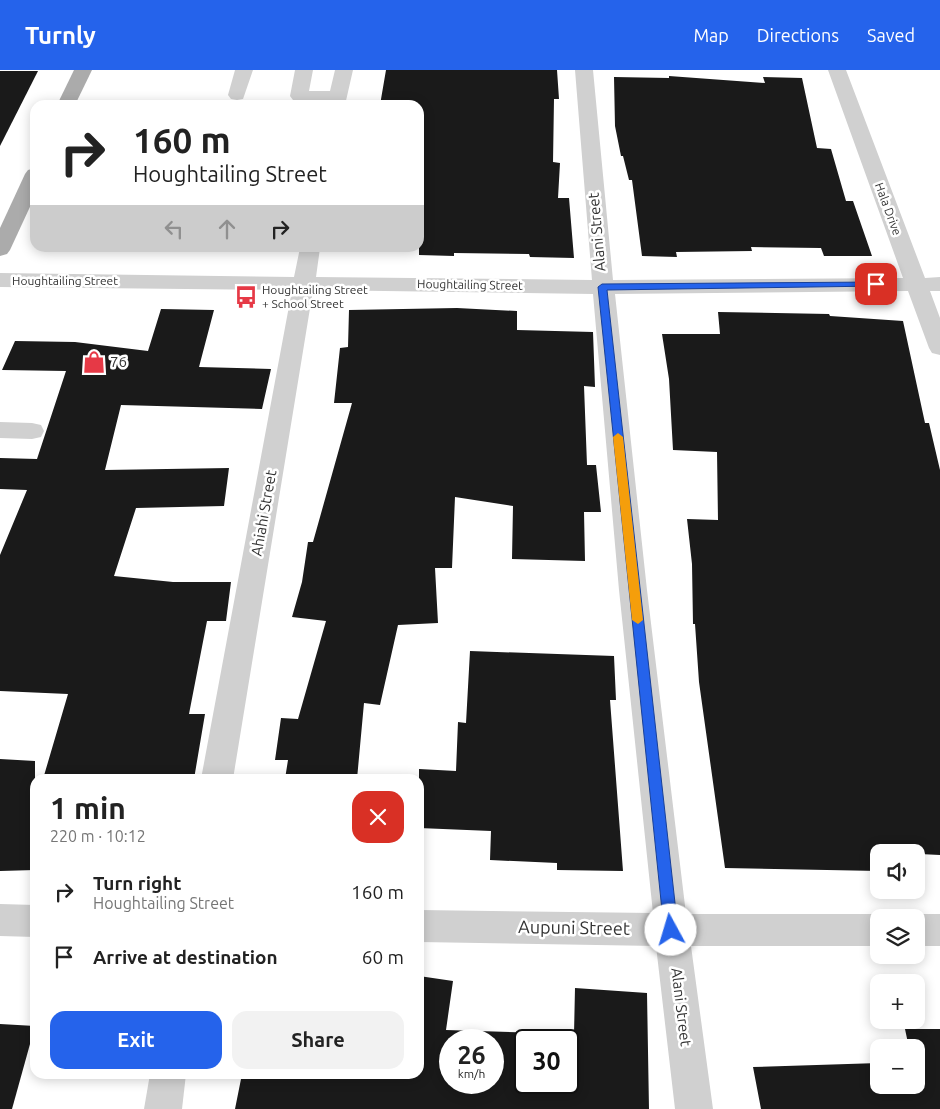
<!DOCTYPE html>
<meta charset="utf-8">
<style>
body{margin:0;font-family:Ubuntu,sans-serif;background:#f2f2f2;color:#222;height:100vh;display:flex;flex-direction:column;font-size:19px;white-space:nowrap}
*{box-sizing:border-box;margin:0}
p{font-size:16px;color:#767676}
.icon{flex:none;width:28px;height:28px;fill:none;stroke:currentColor;stroke-width:2;stroke-linecap:round;stroke-linejoin:round}
.map{position:relative;flex:1;overflow:hidden}
.drawer{position:absolute;left:30px;top:704px;width:394px;height:305px;display:flex;flex-direction:column;background:#fff;border-radius:15px;box-shadow:0 2px 12px #0003}
.drawer>*{flex:none}
.banner{position:absolute;left:30px;top:30px;width:394px;height:152px;border-radius:15px;box-shadow:0 2px 12px #0003;background:#fff;color:#222;overflow:hidden}
.buttons{position:absolute;left:870px;top:774px;display:grid;gap:10px}
.buttons a{display:grid;place-items:center;width:55px;height:55px;border-radius:10px;background:#fff;box-shadow:0 2px 12px #0003;font-size:25px}
.speed{position:absolute;left:439px;top:959px;display:flex;gap:10px;font-size:25px;font-weight:700;text-align:center}
.speed>*{display:grid;place-content:center;width:65px;height:65px;border-radius:50%;background:#fff;box-shadow:0 2px 12px #0003;line-height:1}
.speed small{font-size:12px;font-weight:400}
.speed .limit{border:2px solid #111;border-radius:8px;background:#fff;color:#111}
.pin{position:absolute;display:grid;place-items:center;width:42px;height:42px;color:#fff;margin:-21px;border-radius:10px;box-shadow:0 2px 8px #0006}
.me{position:absolute;width:55px;margin:-28px;rotate:354deg;stroke-linejoin:round;filter:drop-shadow(0 0 4px #0008)}
.turn{display:flex;align-items:center;gap:18px;height:105px;padding:0 20px;font-size:22px}
.turn .icon{width:65px;height:65px;stroke-width:2.5}
.turn b{display:block;font-size:35px;line-height:42px}
.lanes{display:flex;align-items:center;height:48px;padding:0 20px;background:#0003;justify-content:center;gap:25px;direction:ltr}
.lanes .off{opacity:.35}
.round{display:grid;place-items:center;flex:none;width:52px;height:52px;border-radius:15px;background:#f2f2f2}
.headline{display:flex;align-items:center;justify-content:space-between;height:85px;padding:0 20px}
h1{font-size:30px;font-weight:700;line-height:38px}
.action{display:flex;gap:10px;margin-top:auto;padding:10px 20px}
.action a{flex:1;height:58px;border-radius:15px;background:#2563eb;color:#fff;font-size:20px;font-weight:700;line-height:58px;text-align:center}
.action a+a{background:#f2f2f2;color:#222}
ul{padding:0;list-style:none}
li{display:flex;align-items:center;gap:15px;height:65px;padding:0 20px}
li div{flex:1}
li b{display:block;font-size:19px}
li em{font-style:normal}
header{display:flex;align-items:center;gap:30px;box-sizing:border-box;height:70px;padding:0 25px;background:#2563eb;color:#fff}
header strong{font-size:24px}
nav{display:flex;gap:28px;margin-inline-start:auto;font-size:18px}
.map>svg:first-child{display:block}
.building{fill:#1a1a1a;fill-rule:evenodd}
.lines{fill:none;stroke-linecap:round;stroke-linejoin:round}
.minor{fill:#d0d0d0;fill-rule:evenodd}
.major{fill:#ababab;fill-rule:evenodd}
.route{fill:#2563eb;stroke:#184099}
.slow{fill:#f59e0b}
.labels{text-anchor:middle;stroke-width:5;stroke-linejoin:round;paint-order:stroke}
.far-street-label{font-size:12px;fill:#333;stroke:#fff}
.far-poi-label{font-size:12px;fill:#333;stroke:#fff;text-anchor:start}
.street-label{font-size:15px;fill:#333;stroke:#fff}
.poi-label{font-size:15px;fill:#333;stroke:#fff;text-anchor:start}
.near-street-label{font-size:18px;fill:#333;stroke:#fff}
</style>
<header>
<strong>Turnly</strong>
<nav><a>Map</a><a>Directions</a><a>Saved</a></nav>
</header>
<div class="map">
<svg width="940" height="1039" viewBox="0 0 940 1039">
<rect width="100%" height="100%" fill="#fff"/>
<g class="building">
<polygon points="386,0 557,0 559,29 554,29 553,92 560,93 558,128 569,128 574,188 530,187 529,184 454,183 454,186 419,185 419,35 380,35"/>
<polygon points="0,1 38,1 0,76"/>
<polygon points="669,6 765,13 763,7 802,8 817,78 831,79 846,131 853,131 872,186 824,186 821,178 751,177 752,181 676,182 677,187 642,186 632,110 629,110 623,86 621,86 615,56 614,7 669,8"/>
<polygon points="457,238 517,241 517,260 593,262 595,317 584,316 587,395 596,395 601,442 584,442 585,491 512,489 513,436 455,427 452,498 435,498 438,553 398,555 380,635 364,633 357,709 285,709 288,690 275,690 281,648 298,649 326,551 292,547 302,512 308,472 313,472 352,333 334,333 340,278 348,277 349,240"/>
<polygon points="161,239 214,240 199,297 271,299 262,339 121,335 105,400 229,398 224,436 136,438 114,506 173,512 231,512 226,551 207,551 189,644 205,644 194,709 43,709 68,624 0,621 0,485 27,420 0,419 0,388 37,389 66,301 2,300 15,271 75,272 148,281"/>
<polygon points="718,242 829,244 830,246 903,251 925,353 929,353 940,400 940,785 879,782 879,801 725,798 699,612 695,554 693,554 692,494 687,449 718,450 717,382 673,380 669,309 662,264 720,264"/>
<polygon points="470,581 614,586 616,630 610,630 623,801 557,800 557,793 490,790 491,761 419,758 419,699 456,701 458,652 466,653"/>
<polygon points="0,689 35,691 35,800 0,801"/>
<path d="M419,906L453,911L446,960L574,964L575,918L647,923L649,1039H235L242,1004H419ZM450,970H492V1012H450ZM525,970H568V1012H525Z"/>
<polygon points="0,954 35,956 12,1039 0,1039"/>
<polygon points="905,959 940,959 940,1039 761,1039 753,997 879,993 879,1015 916,1015 916,978 909,978"/>
</g>
<g class="lines">
<g class="minor">
<polygon points="235,0 253,0 243,29 237,30 231,29 228,25"/>
<polygon points="295,0 313,0 309,21 330,21 335,0 353,0 345,35 327,35 328,32 293,30 290,26"/>
<polygon points="575,0 593,0 613,210 903,208 828,0 846,0 925,208 940,207 940,221 930,221 940,248 940,285 932,283 929,278 908,221 615,224 647,520 686,844 879,844 889,848 879,848 879,876 691,876 713,1039 675,1039 656,876 419,872 419,840 653,843 619,520 593,224 313,220 233,709 201,709 292,220 0,217 0,203 294,207 300,178 320,178 316,207 592,210"/>
<polygon points="0,352 32,353 41,355 44,361 41,367 32,369 0,368"/>
<polygon points="0,834 35,835 35,867 0,866"/>
<polygon points="916,844 940,844 940,876 916,876 916,848 906,848"/>
<polygon points="150,1004 186,1004 182,1039 144,1039"/>
</g>
<g class="major">
<polygon points="74,0 92,0 75,35 57,35"/>
<polygon points="35,98 35,126 10,180 7,184 0,186 0,158 25,104 28,100"/>
</g>
</g>
<polygon class="route" points="876,212 881,214 879,216 607,220 678,860 676,865 671,867 666,865 664,860 598,217 602,214"/>
<polygon class="slow" points="618,363 623,367 643,550 638,554 632,550 613,367"/>
<defs>
<symbol id="bus-bare" viewBox="-9 -9 18 18"><path d="M-5-6H5V4H4V6H2V4H-2V6H-4V4H-5ZM-3.5-4V0h7V-4ZM-3.5 1.2v1.5H-2V1.2ZM2 1.2v1.5H3.5V1.2Z" fill="#e63946" stroke="#fff" stroke-width="2.5" paint-order="stroke"/></symbol>
<symbol id="shop-bare" viewBox="-9 -9 18 18"><path d="M-5-2.5h2.3a2.7 3.5 0 0 1 5.4 0H5L5.5 6h-11ZM-1.5-2.5h3a1.5 2.3 0 0 0-3 0Z" fill="#e63946" stroke="#fff" stroke-width="2.5" paint-order="stroke"/></symbol>
</defs>
<g fill-rule="evenodd">
<use href="#bus-bare" x="230" y="211" width="32" height="32"/>
<use href="#shop-bare" x="78" y="276" width="32" height="32"/>
</g>
<g class="labels">
<g class="far-street-label">
<text transform="translate(888 139) rotate(70)" y="4">Hala Drive</text>
<text x="65" y="215">Houghtailing Street</text>
<text transform="translate(470 215) rotate(1)" y="4">Houghtailing Street</text>
</g>
<g class="far-poi-label">
<text x="262" y="224">Houghtailing Street<tspan x="262" dy="14">+ School Street</tspan></text>
</g>
<g class="street-label">
<text transform="translate(597 162) rotate(-95)" y="5">Alani Street</text>
<text transform="translate(264 443) rotate(-80)" y="5">Ahiahi Street</text>
<text transform="translate(681 937) rotate(83)" y="5">Alani Street</text>
</g>
<g class="poi-label">
<text x="110" y="297">76</text>
</g>
<g class="near-street-label">
<text transform="translate(574 858) rotate(1)" y="6">Aupuni Street</text>
</g>
</g>
</svg>
<div class="buttons">
<a><svg class="icon" aria-label="sound" viewBox="0 0 24 24"><path d="M4 9h4l5-4v14l-5-4H4zM17 9q2 3 0 6"/></svg></a>
<a><svg class="icon" aria-label="layers" viewBox="0 0 24 24"><path d="M12 4l9 5-9 5-9-5zM3 14l9 5 9-5"/></svg></a>
<a>+</a>
<a>−</a>
</div>
<div class="speed"><div>26<small>km/h</small></div><div class="limit">30</div></div>
<div class="pin" style="left:876px;top:214px;background:#d93025"><svg class="icon" aria-label="arrive" viewBox="0 0 24 24"><path d="M6 21V4h12l-3 4 3 4H6"/></svg></div>
<svg class="me" style="left:671px;top:860px" viewBox="-20 -20 40 40"><circle r="19" fill="#fff"/><path d="M0-13L10 11 0 6-10 11z" fill="#2563eb"/></svg>
<div class="banner">
<div class="turn"><svg class="icon" aria-label="right" viewBox="0 0 24 24"><path d="M7 20v-9h11M14 6l5 5-5 5"/></svg><div><b>160 m</b>Houghtailing Street</div></div>
<div class="lanes"><svg class="icon off" aria-label="left" viewBox="0 0 24 24"><path d="M17 20v-9H6M10 6l-5 5 5 5"/></svg><svg class="icon off" aria-label="ahead" viewBox="0 0 24 24"><path d="M12 20V5M6 11l6-6 6 6"/></svg><svg class="icon" aria-label="right" viewBox="0 0 24 24"><path d="M7 20v-9h11M14 6l5 5-5 5"/></svg></div>
</div>
<section class="drawer">
<div class="headline"><div><h1>1 min</h1><p>220 m · 10:12</p></div><a class="round" style="background:#d93025;color:#fff"><svg class="icon" aria-label="close" viewBox="0 0 24 24"><path d="M6 6l12 12M18 6L6 18"/></svg></a></div>
<ul>
<li><svg class="icon" aria-label="right" viewBox="0 0 24 24"><path d="M7 20v-9h11M14 6l5 5-5 5"/></svg><div><b>Turn right</b><p>Houghtailing Street</p></div><em>160 m</em></li>
<li><svg class="icon" aria-label="arrive" viewBox="0 0 24 24"><path d="M6 21V4h12l-3 4 3 4H6"/></svg><div><b>Arrive at destination</b></div><em>60 m</em></li>
</ul>
<div class="action"><a>Exit</a><a>Share</a></div>
</section>
</div>
